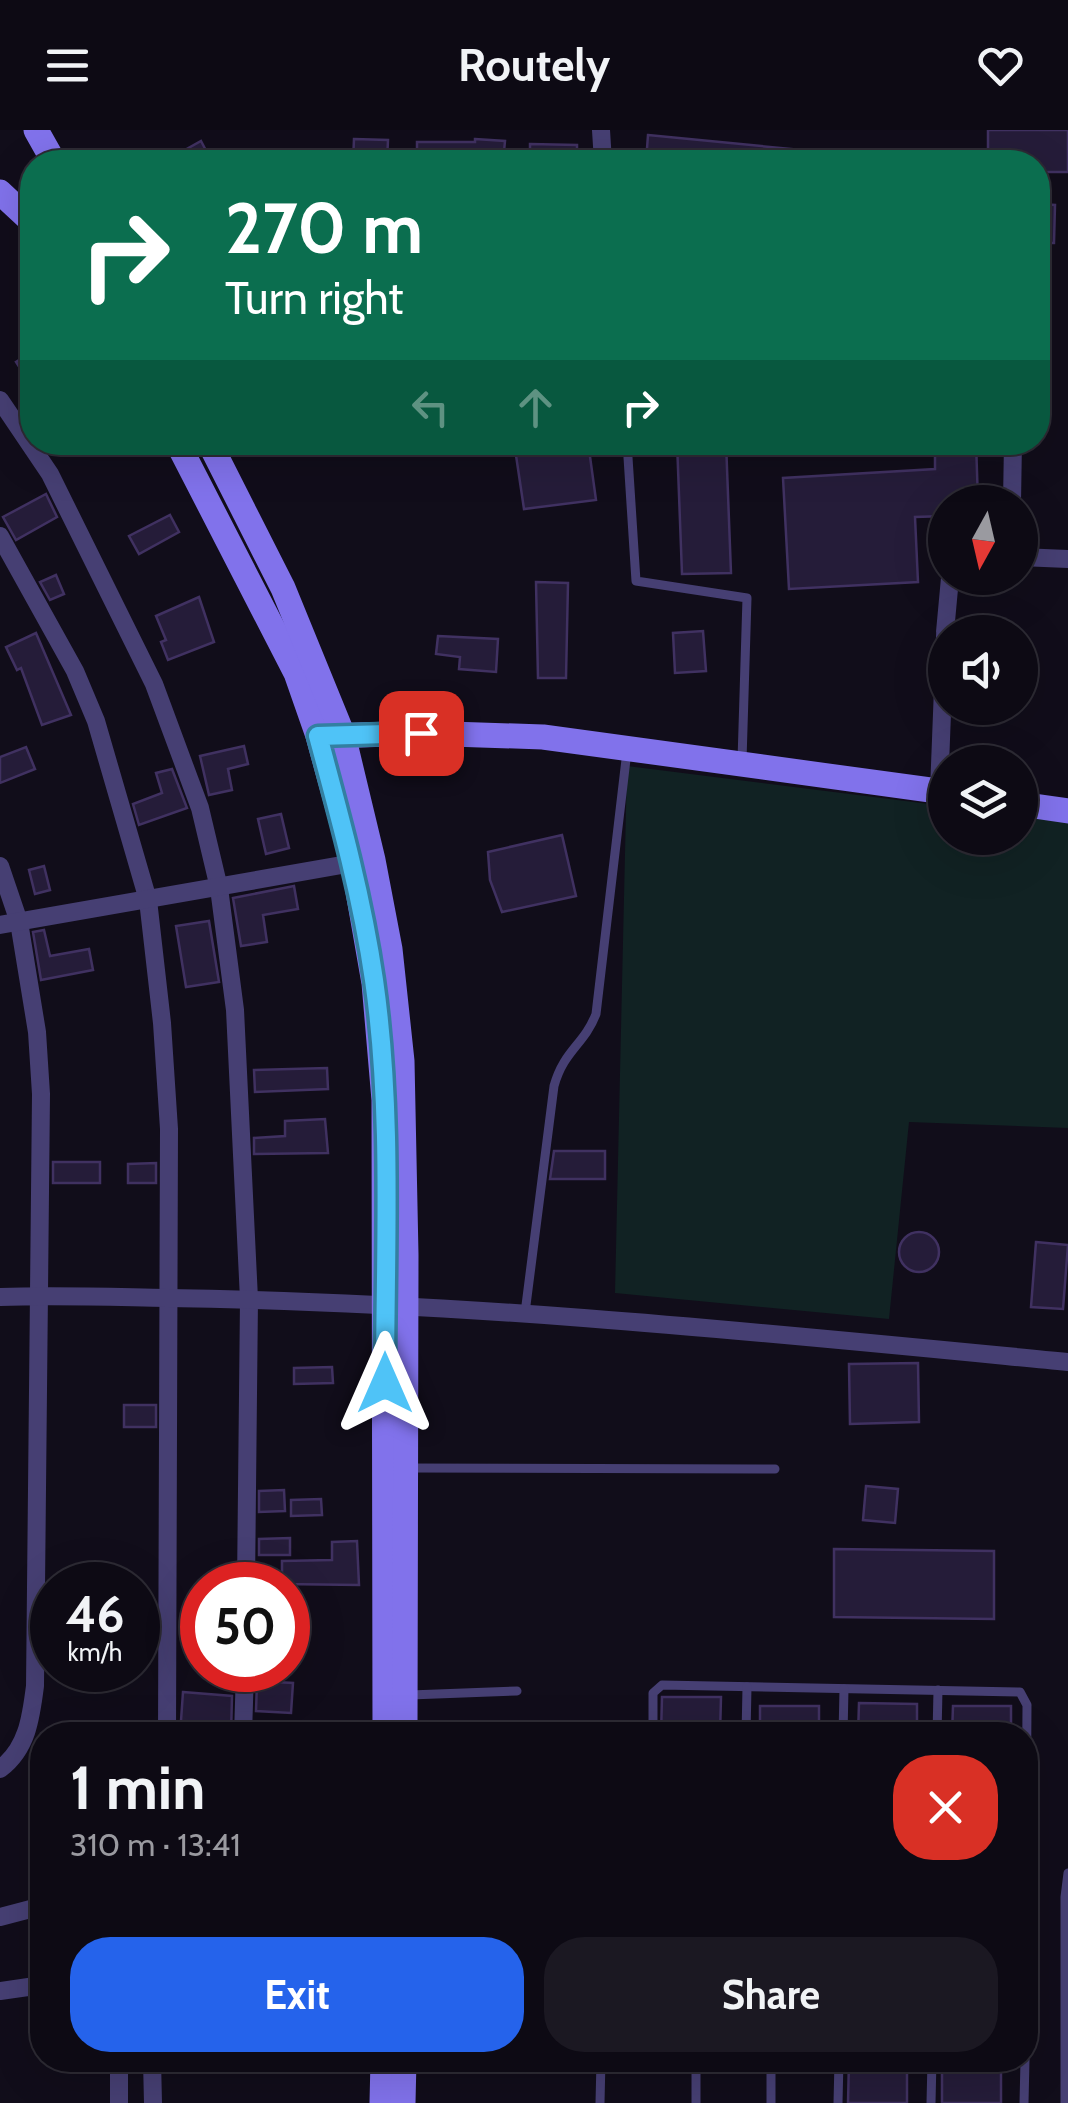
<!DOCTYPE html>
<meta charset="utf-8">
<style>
body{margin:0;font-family:Cabin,sans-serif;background:#1b1822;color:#f1f3f6;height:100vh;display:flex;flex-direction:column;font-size:38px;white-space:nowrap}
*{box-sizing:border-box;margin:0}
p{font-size:32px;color:#9a9aa0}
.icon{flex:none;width:55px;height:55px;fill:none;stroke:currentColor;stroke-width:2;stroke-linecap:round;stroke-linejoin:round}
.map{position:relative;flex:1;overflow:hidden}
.sheet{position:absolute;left:30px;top:1592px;width:1008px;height:350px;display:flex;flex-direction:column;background:#0d0a14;border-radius:40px;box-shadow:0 10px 40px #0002,0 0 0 2px #2d2b34}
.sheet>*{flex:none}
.guide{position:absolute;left:20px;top:20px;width:1030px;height:305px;border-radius:40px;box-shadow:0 10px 40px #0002,0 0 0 2px #2d2b34;background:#0b6e4f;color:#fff;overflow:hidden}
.needle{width:65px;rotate:188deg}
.buttons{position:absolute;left:928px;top:355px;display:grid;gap:20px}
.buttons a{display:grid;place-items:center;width:110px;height:110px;border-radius:50%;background:#0d0a14;box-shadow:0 10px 40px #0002,0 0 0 2px #2d2b34;font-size:50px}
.speed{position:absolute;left:30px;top:1432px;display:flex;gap:20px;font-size:50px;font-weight:700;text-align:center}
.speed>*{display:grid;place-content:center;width:130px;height:130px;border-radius:50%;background:#0d0a14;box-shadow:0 10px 40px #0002,0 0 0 2px #2d2b34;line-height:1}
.speed small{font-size:25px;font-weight:400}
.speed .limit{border:15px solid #d22;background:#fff;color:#111}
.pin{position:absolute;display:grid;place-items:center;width:85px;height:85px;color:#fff;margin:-42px;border-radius:20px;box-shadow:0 5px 15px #0006}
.me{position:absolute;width:110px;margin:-55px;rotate:0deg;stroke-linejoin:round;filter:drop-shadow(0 0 8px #0008)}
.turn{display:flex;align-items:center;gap:35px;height:210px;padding:0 40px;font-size:45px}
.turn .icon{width:130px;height:130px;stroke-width:2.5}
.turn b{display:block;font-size:70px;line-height:85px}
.lanes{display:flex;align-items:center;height:95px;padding:0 40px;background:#0003;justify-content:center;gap:50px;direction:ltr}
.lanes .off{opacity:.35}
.round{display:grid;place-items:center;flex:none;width:105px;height:105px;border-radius:40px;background:#1b1822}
.summary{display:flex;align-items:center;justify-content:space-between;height:170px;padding:0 40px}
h1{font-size:60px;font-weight:800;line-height:75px}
.primary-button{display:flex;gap:20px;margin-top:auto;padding:20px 40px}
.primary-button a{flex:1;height:115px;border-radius:40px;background:#2563eb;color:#fff;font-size:40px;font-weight:800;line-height:115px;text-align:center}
.primary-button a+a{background:#1b1822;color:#f1f3f6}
header{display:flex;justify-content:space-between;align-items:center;height:130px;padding:0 40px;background:#0d0a14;font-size:45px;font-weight:800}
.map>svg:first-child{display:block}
.green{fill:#112223}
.building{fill:#251c39;stroke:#403161;stroke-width:2.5}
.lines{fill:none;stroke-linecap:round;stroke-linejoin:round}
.lane{stroke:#463f73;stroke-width:9}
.street{stroke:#463f73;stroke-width:18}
.secondary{stroke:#8172eb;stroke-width:25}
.route-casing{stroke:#337fa1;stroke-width:25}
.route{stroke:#4fc3f7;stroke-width:18}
</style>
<header><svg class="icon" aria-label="menu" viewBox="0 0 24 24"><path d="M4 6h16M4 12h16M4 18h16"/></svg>Routely<svg class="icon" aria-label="heart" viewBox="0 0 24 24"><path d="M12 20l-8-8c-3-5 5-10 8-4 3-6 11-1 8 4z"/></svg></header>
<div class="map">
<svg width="1068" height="1973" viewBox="0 0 1068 1973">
<rect width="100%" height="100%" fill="#110d1a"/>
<polygon class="green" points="627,636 945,676 945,708 1020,708 1020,686 1068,692 1068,998 909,992 889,1189 615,1163"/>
<g class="building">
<polygon points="988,0 1068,0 1068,42 1038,42 1038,32 988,32"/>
<polygon points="648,5 832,23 832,32 646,32"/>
<polygon points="354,9 388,10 387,32 353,32"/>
<polygon points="475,9 505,11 503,32 417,32 417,12 475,12"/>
<polygon points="201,11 212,32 192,32 185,20"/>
<polygon points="530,14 577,15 577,32 530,32"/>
<polygon points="1038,74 1055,75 1054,113 1038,113"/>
<polygon points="32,222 32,257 16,232"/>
<polygon points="514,312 588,312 596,370 524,379"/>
<polygon points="677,312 726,312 731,443 682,444"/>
<polygon points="935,312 976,312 978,372 945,372 945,386 915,387 918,452 789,459 783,348 935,339"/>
<polygon points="46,364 57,387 16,410 3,387"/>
<polygon points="170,385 179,402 139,424 129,406"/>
<polygon points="56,445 64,464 50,470 40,452"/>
<polygon points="536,452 568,453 566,548 538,548"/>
<polygon points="199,467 214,512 168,530 161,512 166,510 156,486"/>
<polygon points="703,501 706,541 675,543 673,503"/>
<polygon points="36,503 71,585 42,595 21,538 17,540 6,517"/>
<polygon points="438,506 498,509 496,542 459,539 460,527 436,524"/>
<polygon points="244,616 248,634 228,639 232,660 209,665 200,626"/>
<polygon points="26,617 35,639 0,653 0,627"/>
<polygon points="172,639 187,678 139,695 133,674 162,663 156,643"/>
<polygon points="281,684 289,718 266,724 258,689"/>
<polygon points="562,705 576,766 502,782 490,750 488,722"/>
<polygon points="44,736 50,760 35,764 29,740"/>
<polygon points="294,756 298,779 263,785 267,812 241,816 233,768"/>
<polygon points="209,791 219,852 186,857 176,796"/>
<polygon points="44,800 50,826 89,819 93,840 41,850 33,802"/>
<polygon points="327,938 328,959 255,962 254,940"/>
<polygon points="325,989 328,1023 254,1024 254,1008 285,1006 285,991"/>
<polygon points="554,1021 605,1021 605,1049 550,1049"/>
<rect x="53" y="1032" width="47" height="21"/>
<polygon points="156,1033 156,1053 128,1053 128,1034"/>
<circle cx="919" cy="1122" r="20"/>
<polygon points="1036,1112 1068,1115 1063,1179 1031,1177"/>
<polygon points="918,1233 919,1292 850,1294 849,1234"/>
<polygon points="332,1237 333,1253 294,1254 294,1238"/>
<rect x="124" y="1275" width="32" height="22"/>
<polygon points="866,1356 898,1359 895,1393 863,1390"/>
<polygon points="284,1360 285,1381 259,1382 259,1361"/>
<polygon points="321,1369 322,1385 291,1386 291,1370"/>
<polygon points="290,1408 290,1425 259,1425 259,1409"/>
<polygon points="357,1411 359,1455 282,1454 282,1431 332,1430 332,1412"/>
<polygon points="834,1419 994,1421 994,1489 834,1487"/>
<polygon points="257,1551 293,1553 291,1583 256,1581"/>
<polygon points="183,1562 232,1566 231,1605 180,1605"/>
<polygon points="662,1567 721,1567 720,1605 661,1605"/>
<polygon points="859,1573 917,1574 917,1605 858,1605"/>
<rect x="760" y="1576" width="59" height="29"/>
<polygon points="953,1576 1011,1576 1011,1605 952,1605"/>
<polygon points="849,1930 907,1930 907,1973 848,1973"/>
<rect x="942" y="1930" width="59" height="43"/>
</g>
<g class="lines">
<g class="lane">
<polyline points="627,312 636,451 747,468 742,630"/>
<path d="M525,1183L554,956C564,920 584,915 596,884L627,621"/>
<polyline points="408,1338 775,1339"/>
<polyline points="410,1565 517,1561"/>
<polyline points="653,1605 653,1563 662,1555 1020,1562 1027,1575 1025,1878"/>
<polyline points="746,1605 747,1557"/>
<polyline points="843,1605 844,1559"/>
<polyline points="937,1605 938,1560"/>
<polyline points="771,1930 771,1973"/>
<polyline points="600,1973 601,1930"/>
<polyline points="696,1973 696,1930"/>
<polyline points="838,1973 839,1930"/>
<polyline points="931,1973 932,1930"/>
<polyline points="1024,1973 1025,1930"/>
<polyline points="1065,1973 1065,1767 1068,1743"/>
</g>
<g class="street">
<polyline points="601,0 603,32"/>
<polyline points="0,270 50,344 154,554 200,678 219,758 235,880 249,1169 246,1455"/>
<polyline points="1012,372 1013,312"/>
<polyline points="0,406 75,541 96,591 148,770 162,893 169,999 167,1605"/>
<polyline points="1020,427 1068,429"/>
<polyline points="945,502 950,448"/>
<polyline points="939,661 945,506"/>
<path d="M0,736L19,792L37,902L41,964L35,1556C31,1588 27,1619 0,1639"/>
<polyline points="0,795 353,733"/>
<path d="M0,1167C56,1165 111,1167 167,1168C468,1172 768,1203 1068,1232"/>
<polyline points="243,1605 245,1540"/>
<polyline points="0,1787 42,1776"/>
<polyline points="0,1861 42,1855"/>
<polyline points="119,1930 119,1973"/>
<polyline points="152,1930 153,1973"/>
</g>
<g class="secondary">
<polyline points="36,0 54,32"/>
<polyline points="0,62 32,92"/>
<polyline points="177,312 296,543 318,606 353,733 374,853 384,970 385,1605"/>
<polyline points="209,312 283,458 343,605 373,730 390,819 402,931 406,1125 405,1605"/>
<polyline points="329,606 421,603 543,607 945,662"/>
<polyline points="1020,674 1068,681"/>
<polyline points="382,1973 383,1930"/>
<polyline points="403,1973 404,1930"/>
</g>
</g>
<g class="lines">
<defs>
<path id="route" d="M385,1253C385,1120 393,982 374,850C362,767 340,687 318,606L421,603"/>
</defs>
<use href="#route" class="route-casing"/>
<use href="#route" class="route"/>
</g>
</svg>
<div class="buttons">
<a><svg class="needle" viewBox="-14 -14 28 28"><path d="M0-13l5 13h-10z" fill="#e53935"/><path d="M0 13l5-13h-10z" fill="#9a9aa0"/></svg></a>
<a><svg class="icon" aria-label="sound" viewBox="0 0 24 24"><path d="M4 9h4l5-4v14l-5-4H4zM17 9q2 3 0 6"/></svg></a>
<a><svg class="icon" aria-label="layers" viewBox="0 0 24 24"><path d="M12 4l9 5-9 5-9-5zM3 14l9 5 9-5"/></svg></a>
</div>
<div class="speed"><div>46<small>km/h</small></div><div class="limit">50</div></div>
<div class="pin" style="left:421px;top:603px;background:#d93025"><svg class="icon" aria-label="arrive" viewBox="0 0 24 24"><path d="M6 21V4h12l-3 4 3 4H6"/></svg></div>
<svg class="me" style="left:385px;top:1253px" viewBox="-20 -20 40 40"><path d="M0-17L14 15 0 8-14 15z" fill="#4fc3f7" stroke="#fff" stroke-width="4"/></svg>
<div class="guide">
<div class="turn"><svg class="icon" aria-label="right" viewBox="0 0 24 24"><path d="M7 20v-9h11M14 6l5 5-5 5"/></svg><div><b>270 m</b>Turn right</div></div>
<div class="lanes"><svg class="icon off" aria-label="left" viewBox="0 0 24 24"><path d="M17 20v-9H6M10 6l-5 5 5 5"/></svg><svg class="icon off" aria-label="ahead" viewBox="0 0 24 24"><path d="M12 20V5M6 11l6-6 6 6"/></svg><svg class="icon" aria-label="right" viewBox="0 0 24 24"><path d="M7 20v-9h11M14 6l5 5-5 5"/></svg></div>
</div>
<section class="sheet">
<div class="summary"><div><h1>1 min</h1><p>310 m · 13:41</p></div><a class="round" style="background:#d93025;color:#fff"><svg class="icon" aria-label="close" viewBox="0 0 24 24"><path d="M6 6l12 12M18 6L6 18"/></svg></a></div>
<div class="primary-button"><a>Exit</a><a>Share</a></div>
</section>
</div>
